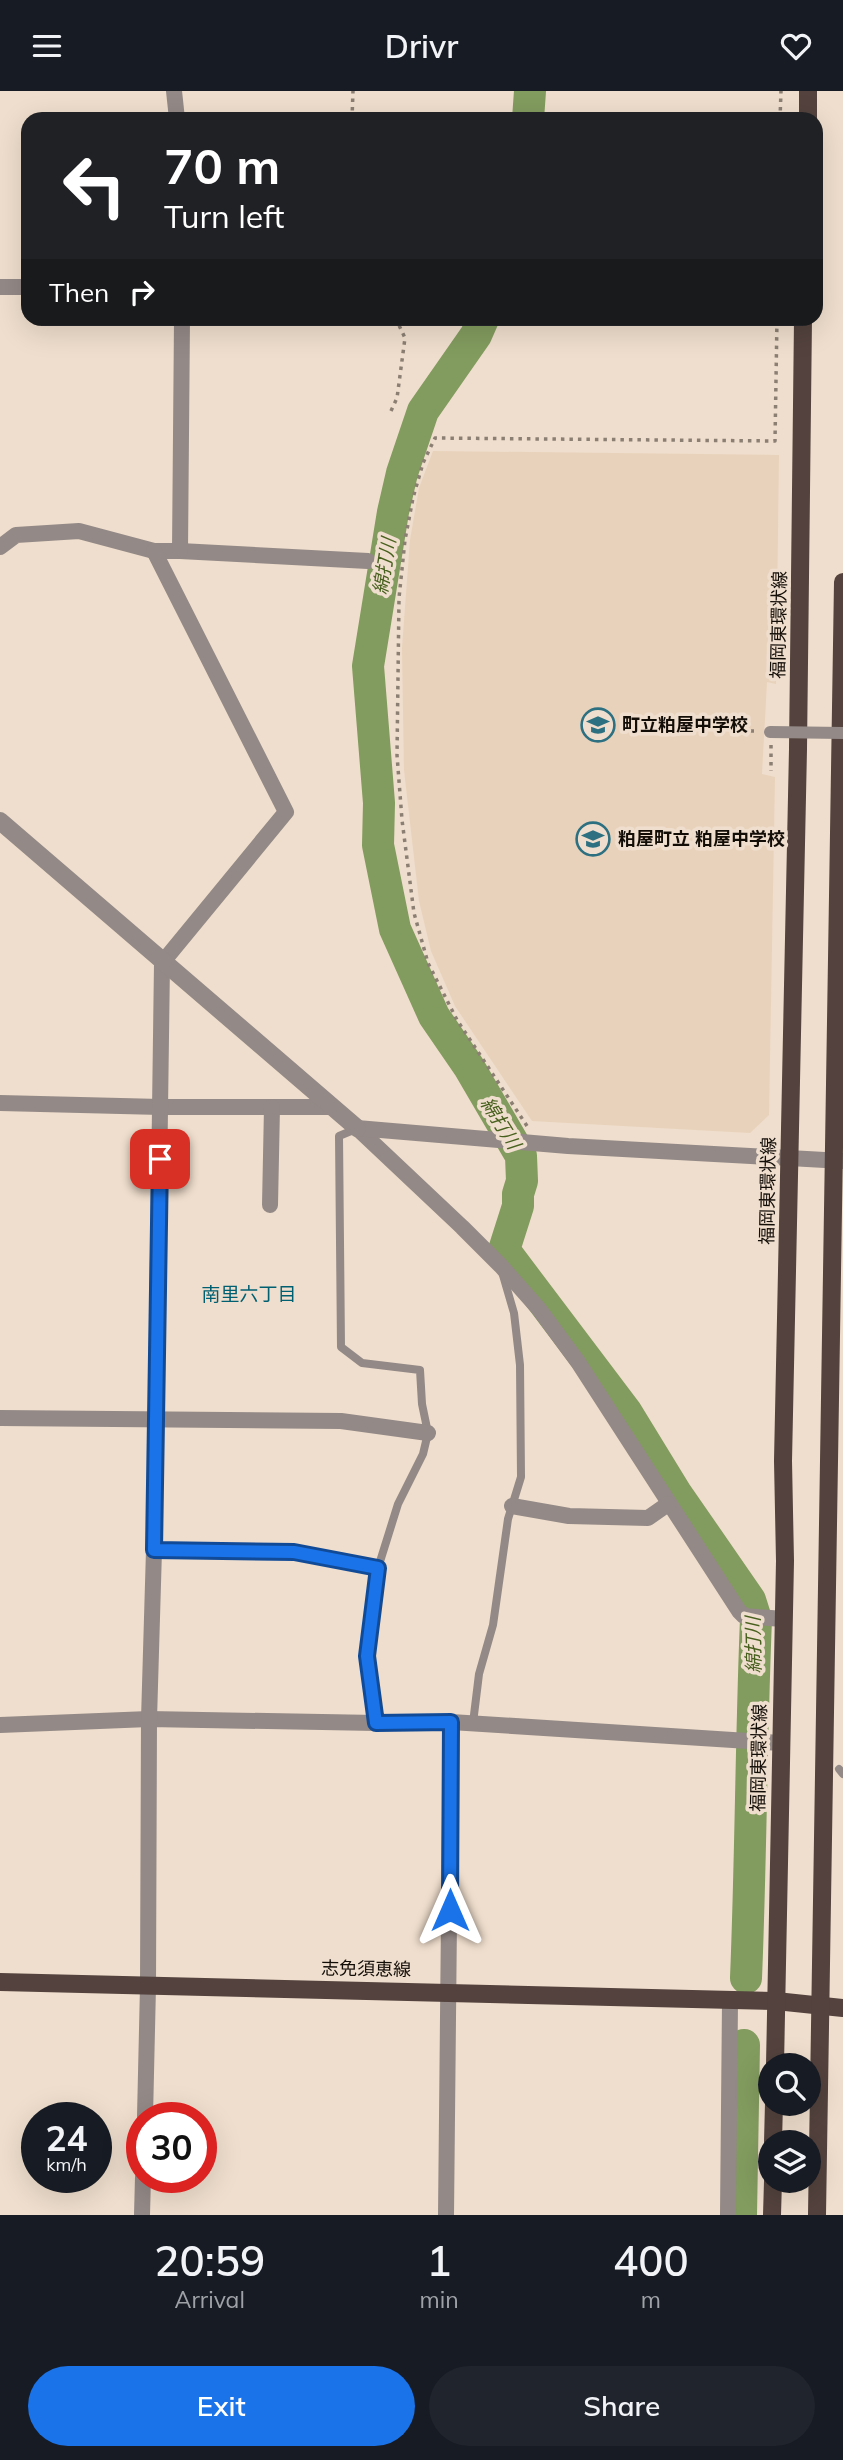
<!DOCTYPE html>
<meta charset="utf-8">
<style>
body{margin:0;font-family:Mulish,"Noto Sans JP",sans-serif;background:#20242c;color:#f1f3f6;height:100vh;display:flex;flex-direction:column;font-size:26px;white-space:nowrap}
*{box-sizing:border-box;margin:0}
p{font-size:23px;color:#9ea1a6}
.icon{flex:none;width:38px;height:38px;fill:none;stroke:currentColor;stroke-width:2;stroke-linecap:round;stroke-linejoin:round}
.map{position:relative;height:2124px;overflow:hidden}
.side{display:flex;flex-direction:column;background:#171b24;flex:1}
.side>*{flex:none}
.banner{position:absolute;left:21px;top:21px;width:802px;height:214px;border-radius:21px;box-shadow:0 7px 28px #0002;background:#202124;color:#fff;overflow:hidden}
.fabs{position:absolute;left:758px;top:1962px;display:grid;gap:14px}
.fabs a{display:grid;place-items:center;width:63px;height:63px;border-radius:50%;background:#171b24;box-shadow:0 7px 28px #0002;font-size:35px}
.speed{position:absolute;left:21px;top:2011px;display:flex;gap:14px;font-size:35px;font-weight:700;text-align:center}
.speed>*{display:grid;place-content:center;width:91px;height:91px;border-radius:50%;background:#171b24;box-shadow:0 7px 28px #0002;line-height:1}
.speed small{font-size:18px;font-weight:400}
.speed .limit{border:10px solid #d22;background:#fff;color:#111}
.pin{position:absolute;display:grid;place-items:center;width:60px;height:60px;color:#fff;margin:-30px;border-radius:14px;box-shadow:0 4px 10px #0006}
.me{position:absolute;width:77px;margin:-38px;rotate:0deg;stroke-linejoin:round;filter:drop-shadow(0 0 5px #0008)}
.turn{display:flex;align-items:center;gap:24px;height:147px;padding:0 28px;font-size:32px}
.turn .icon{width:91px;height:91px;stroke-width:2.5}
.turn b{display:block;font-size:49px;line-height:60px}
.then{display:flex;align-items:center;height:66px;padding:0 28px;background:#0003;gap:14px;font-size:26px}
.eta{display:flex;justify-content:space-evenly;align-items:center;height:119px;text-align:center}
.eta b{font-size:42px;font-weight:600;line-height:49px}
.cta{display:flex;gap:14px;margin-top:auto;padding:14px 28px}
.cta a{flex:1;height:80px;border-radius:42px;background:#1a73e8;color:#fff;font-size:28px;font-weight:600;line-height:80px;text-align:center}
.cta a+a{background:#20242c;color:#f1f3f6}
header{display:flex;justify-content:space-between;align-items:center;height:91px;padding:0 28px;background:#171b24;font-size:32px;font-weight:600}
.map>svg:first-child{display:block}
.built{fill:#e8d2bb}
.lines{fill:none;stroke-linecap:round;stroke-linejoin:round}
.river{stroke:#829b5e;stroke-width:32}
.path{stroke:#8b7f73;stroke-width:3.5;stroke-dasharray:3.5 5;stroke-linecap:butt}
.service{stroke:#938986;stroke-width:8}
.minor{stroke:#938986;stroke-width:16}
.tertiary{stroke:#938986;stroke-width:18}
.primary{stroke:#53423d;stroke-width:18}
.pedestrian-bridge{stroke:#938986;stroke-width:12}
.route-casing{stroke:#114b97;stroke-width:18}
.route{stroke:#1a73e8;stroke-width:12}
.labels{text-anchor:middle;stroke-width:7;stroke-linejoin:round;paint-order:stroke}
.street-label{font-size:18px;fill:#130d08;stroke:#efdecd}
.poi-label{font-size:18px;font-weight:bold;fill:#130d08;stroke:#efdecd;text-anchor:start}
.water-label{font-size:19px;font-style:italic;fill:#47601e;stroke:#efdecd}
.neighbourhood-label{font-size:19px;fill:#005f71;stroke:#efdecd}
</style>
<header><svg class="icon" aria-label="menu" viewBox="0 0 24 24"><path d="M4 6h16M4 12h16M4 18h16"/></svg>Drivr<svg class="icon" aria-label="heart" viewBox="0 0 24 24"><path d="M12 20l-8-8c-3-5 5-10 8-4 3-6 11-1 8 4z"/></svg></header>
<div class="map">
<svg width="843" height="2124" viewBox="0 0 843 2124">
<rect width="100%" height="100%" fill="#efdecd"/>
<polygon class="built" points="433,360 779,364 776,593 767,591 762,683 775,686 769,1024 750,1042 532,1030 455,915 431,860 419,810 404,679 402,557 410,449 419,397"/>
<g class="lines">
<g class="river">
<polyline points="528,28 530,0"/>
<path d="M483,228L476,244L423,320L402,382L393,421L368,575L379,712L378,754L395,838L434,925L469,976L521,1065L522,1090L518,1103V1115L504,1159L627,1322L676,1402L750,1509L756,1528C751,1648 751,1767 746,1887"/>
<polyline points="741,2124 744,1954"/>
</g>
<g class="path">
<polyline points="352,28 353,0"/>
<polyline points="780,28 781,0"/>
<polyline points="391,320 397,307 405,247 396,228"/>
<polyline points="742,640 755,640"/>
<polyline points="771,654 771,680"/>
<polyline points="527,1035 457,929 428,872 414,822 402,729 397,664 399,507 405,449 413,407 423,372 435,347 775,350 777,228"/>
</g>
<g class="service">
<polyline points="356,1038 339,1045 341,1256 362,1272 420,1279 422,1313 428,1342 423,1363 398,1413 378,1477 373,1511 367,1565 376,1632"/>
<polyline points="473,1632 479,1583 493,1534 508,1428 521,1386 520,1274 514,1222 502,1181"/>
<polyline points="839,1678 843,1683"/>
</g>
<g class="minor">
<polyline points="174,0 177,28"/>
<polyline points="0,196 28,196"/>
<polyline points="0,456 16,444 79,440 154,460 180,460 368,470"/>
<polyline points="180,460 182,228"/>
<polyline points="0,1012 161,1016 331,1016"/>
<polyline points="357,1037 462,1136 501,1175 539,1218 578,1271 739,1520 744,1525 783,1528"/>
<polyline points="357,1037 568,1055 843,1070"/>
<polyline points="270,1114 272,1016"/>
<polyline points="0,1327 341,1330 428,1342"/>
<polyline points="512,1415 569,1425 648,1427 668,1413"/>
<polyline points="154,1459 294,1461 378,1477"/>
<polyline points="0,1634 149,1628 376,1632 451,1631 780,1652"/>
<polyline points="145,2026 148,1895 149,1628 154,1459 162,872 286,721 154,460"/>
<polyline points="142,2124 143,2086"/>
<polyline points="446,2124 451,1631"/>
<polyline points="728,2124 730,1910"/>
</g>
<polyline class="tertiary" points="0,730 357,1037"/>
<g class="primary">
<polyline points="808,28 808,0"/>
<polyline points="0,1891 776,1910 843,1917"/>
<polyline points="775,1974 785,1470 783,1370 798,658 803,228"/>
<polyline points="773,2051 774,2012"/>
<polyline points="772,2124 773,2090"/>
<polyline points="817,2124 843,491"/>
</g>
<polyline class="pedestrian-bridge" points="770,641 843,642"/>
</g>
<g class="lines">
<defs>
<polyline id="route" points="160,1068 154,1459 294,1461 378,1477 367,1565 376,1632 451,1631 450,1819"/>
</defs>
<use href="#route" class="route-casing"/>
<use href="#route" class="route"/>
</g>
<defs>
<symbol id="school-ring" viewBox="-11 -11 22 22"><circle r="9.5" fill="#efdecd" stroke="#2c7081" stroke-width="1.5"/><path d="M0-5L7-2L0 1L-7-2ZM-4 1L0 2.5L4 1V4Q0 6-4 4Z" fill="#2c7081"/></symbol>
</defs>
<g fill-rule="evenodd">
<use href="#school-ring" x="579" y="615" width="38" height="38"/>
<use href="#school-ring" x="574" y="729" width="38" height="38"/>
</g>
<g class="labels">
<g class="street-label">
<text transform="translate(779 534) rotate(-89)" y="6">福岡東環状線</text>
<text transform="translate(768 1100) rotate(-89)" y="6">福岡東環状線</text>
<text transform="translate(759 1667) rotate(-89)" y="6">福岡東環状線</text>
<text transform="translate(366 1878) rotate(1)" y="6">志免須恵線</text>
</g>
<g class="poi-label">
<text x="622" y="640">町立粕屋中学校</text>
<text x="618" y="754">粕屋町立 粕屋中学校</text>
</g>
<g class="water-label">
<text transform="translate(384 475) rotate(-81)" y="7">綿打川</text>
<text transform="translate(501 1032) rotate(58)" y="7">綿打川</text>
<text transform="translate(753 1554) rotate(-91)" y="7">綿打川</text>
</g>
<g class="neighbourhood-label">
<text x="249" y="1210">南里六丁目</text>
</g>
</g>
</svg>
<div class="fabs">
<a><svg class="icon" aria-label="search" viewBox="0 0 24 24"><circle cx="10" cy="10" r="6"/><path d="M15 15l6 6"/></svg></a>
<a><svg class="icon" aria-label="layers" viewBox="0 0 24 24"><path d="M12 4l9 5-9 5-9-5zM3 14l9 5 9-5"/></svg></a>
</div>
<div class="speed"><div>24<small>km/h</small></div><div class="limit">30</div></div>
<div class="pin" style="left:160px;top:1068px;background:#d93025"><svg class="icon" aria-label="arrive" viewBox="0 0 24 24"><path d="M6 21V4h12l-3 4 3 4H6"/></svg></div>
<svg class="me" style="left:450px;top:1819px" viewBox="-20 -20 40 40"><path d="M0-17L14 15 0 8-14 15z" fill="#1a73e8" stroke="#fff" stroke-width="4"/></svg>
<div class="banner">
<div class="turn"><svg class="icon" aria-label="left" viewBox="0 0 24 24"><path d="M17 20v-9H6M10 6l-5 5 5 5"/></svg><div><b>70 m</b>Turn left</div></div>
<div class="then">Then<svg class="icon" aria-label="right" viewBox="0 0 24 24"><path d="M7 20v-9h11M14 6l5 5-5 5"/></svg></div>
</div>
</div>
<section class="side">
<div class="eta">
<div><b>20:59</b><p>Arrival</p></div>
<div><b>1</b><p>min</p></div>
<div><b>400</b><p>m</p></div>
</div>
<div class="cta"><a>Exit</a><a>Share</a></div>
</section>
